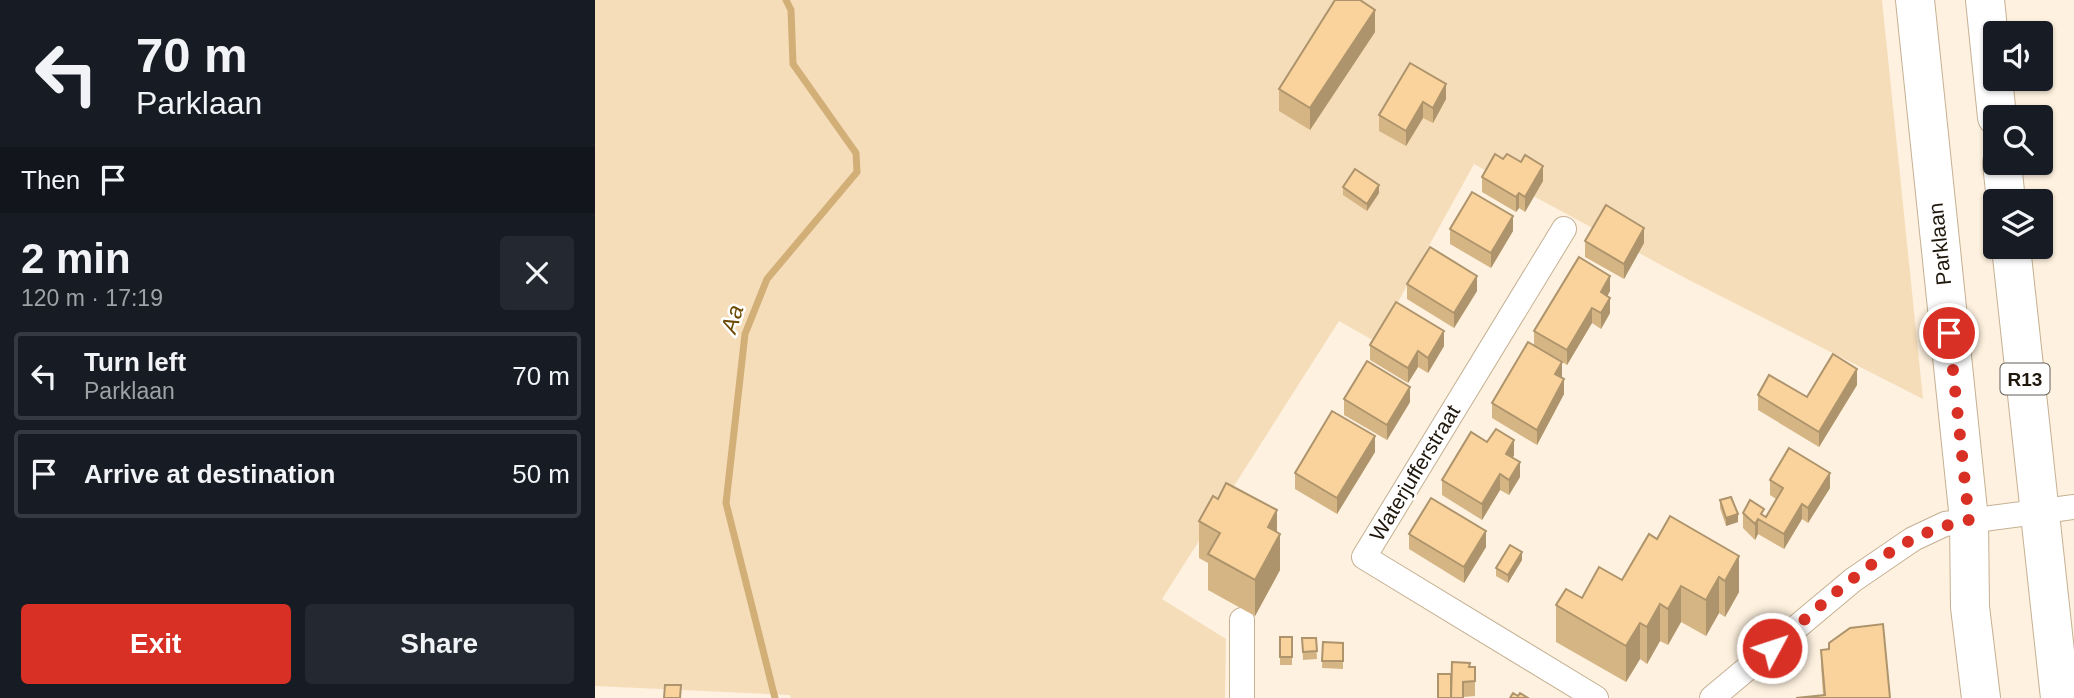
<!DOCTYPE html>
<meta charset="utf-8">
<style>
body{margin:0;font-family:Helvetica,sans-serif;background:#242831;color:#f1f3f6;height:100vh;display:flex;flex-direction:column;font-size:26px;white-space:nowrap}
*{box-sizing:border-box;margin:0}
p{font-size:23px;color:#9ea1a6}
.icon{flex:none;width:38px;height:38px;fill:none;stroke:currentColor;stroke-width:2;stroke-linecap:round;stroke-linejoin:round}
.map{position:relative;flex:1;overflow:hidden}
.panel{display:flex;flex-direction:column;background:#171b24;width:595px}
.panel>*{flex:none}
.hud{background:#171b24;color:#f1f3f6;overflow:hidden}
.buttons{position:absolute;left:1388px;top:21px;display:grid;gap:14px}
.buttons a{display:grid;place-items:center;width:70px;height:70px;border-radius:7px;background:#171b24;box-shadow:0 2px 5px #0004;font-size:35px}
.pin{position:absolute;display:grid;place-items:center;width:60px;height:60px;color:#fff;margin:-30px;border:4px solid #fff;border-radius:50%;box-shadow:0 2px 7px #0007}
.me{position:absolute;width:77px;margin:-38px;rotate:50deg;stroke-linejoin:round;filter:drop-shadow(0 0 5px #0008)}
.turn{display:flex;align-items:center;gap:24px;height:147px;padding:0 21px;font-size:32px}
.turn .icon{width:91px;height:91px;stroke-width:2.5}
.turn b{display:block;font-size:49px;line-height:60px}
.then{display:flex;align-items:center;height:66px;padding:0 21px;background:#0003;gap:14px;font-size:26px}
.round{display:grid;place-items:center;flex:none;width:74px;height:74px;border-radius:7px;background:#242831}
.headline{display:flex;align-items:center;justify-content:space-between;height:119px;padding:0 21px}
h1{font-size:42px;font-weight:600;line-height:52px}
.button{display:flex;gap:14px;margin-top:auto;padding:14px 21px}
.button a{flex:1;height:80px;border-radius:7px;background:#d93025;color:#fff;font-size:28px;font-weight:600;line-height:80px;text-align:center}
.button a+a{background:#242831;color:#f1f3f6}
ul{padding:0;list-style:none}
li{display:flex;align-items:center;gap:21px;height:88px;margin:0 14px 10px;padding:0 7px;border:4px solid #363941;border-radius:7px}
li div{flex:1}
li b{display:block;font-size:26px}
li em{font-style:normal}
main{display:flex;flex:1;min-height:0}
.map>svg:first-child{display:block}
.green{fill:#f5ddba}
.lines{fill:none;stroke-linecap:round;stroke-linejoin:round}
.stream{stroke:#d3af78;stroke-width:7}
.street-casing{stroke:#c5b092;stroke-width:26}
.primary-casing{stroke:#c5b092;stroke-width:40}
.street{stroke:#fff;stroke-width:24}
.primary{stroke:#fff;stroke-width:38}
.wall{fill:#d6b585}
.shaded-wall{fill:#ae946c}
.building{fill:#f9d39b;stroke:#ae946c;stroke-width:2}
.route{stroke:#d93025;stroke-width:12;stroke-dasharray:0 21.6}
.labels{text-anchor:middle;stroke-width:5;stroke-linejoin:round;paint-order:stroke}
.shield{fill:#fff;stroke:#635d56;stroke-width:2}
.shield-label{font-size:19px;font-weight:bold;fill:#20180d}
.street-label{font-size:21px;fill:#20180d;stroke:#fff}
.water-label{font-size:23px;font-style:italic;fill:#6b4900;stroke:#fff}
</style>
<main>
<section class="panel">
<div class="hud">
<div class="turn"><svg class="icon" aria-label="left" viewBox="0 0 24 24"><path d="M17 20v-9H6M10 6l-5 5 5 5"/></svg><div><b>70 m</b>Parklaan</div></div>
<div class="then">Then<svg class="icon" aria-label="arrive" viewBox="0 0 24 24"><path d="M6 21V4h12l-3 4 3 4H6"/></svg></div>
</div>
<div class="headline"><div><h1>2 min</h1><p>120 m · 17:19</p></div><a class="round"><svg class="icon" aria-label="close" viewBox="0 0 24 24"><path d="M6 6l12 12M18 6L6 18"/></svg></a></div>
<ul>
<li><svg class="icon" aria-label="left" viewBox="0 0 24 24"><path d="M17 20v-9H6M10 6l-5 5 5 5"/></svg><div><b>Turn left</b><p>Parklaan</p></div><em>70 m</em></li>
<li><svg class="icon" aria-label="arrive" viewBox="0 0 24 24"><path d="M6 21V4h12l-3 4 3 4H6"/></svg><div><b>Arrive at destination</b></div><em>50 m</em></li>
</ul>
<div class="button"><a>Exit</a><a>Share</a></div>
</section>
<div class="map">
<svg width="1479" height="698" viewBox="0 0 1479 698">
<rect width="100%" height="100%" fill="#fef1df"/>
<polygon class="green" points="0,0 1287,0 1328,399 1094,280 879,164 781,342 744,321 567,599 631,639 630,698 196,698 195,695 0,686"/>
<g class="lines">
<polyline class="stream" points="180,698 131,503 150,334 172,279 262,172 261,153 198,64 196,10 191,0"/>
<defs>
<g id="street">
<polyline points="969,229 769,557 1001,698"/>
<polyline points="647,698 647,620"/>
<polyline points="1117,698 1258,580 1318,539 1350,524 1479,507"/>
</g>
<g id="primary">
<polyline points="1320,0 1374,520 1375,607 1386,698"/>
<polyline points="1390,0 1402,117"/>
<polyline points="1407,163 1411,201"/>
<polyline points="1416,247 1465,698"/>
</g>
</defs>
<use href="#street" class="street-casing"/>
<use href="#primary" class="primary-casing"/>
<use href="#street" class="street"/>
<use href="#primary" class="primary"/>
</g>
<g class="wall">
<polygon points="780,32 715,130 684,111 684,89"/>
<polygon points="815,63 851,99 838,123 828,118 811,146 784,131 784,115"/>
<polygon points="887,177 948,181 930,212 924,208 921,212 887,192"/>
<polygon points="748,187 784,193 772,211 748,195"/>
<polygon points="855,229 918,231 896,268 855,244"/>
<polygon points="990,241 1049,243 1029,279 990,257"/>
<polygon points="812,284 882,291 859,328 812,299"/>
<polygon points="1015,291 1012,296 1015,313 1006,329 997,323 972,365 967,362 967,378 969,394 942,445 897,418 897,403 939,345 939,331"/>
<polygon points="775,345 849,346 833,373 823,367 813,383 775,360"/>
<polygon points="1262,385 1224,447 1163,410 1163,395 1212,397"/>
<polygon points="749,399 815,402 792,440 749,415"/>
<polygon points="892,442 919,455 918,458 925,477 914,495 905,490 887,520 847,495 847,480"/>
<polygon points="780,452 742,514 700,489 700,473"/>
<polygon points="1175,480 1235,488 1213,523 1207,519 1189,549 1163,534 1160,540 1148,528 1148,513 1171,517 1181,499 1175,495"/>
<polygon points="1125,500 1143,522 1131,526 1125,508"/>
<polygon points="1075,516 1144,592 1130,617 1124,613 1111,636 1086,622 1073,645 1065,641 1052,664 1045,659 1031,682 961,642 961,605 987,598 1027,580 1062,539"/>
<polygon points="604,521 682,532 685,570 660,616 613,590 613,563 604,558"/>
<polygon points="814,534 891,547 869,583 814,549"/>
<polygon points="927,560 913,583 901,576 901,568"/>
<rect x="685" y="637" width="12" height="28"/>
<polygon points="707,638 721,638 722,659 708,660"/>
<polygon points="728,642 748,643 748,669 727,668"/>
<polygon points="1226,650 1295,698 1228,695 1226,665"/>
<polygon points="875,667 880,667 880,696 868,697 856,674"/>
</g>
<g class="shaded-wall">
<polygon points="780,10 780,32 715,130 715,108"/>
<polygon points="851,84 851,99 838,123 838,108"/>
<polygon points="828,102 828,118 811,146 811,131"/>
<polygon points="948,166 948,181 930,212 930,197"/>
<polygon points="784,185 784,193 772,211 772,204"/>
<polygon points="924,193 924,208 921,212 921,197"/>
<polygon points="918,216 918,231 896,268 896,253"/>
<polygon points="1049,228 1049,243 1029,279 1029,264"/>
<polygon points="882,276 882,291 859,328 859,313"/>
<polygon points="1015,276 1015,291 1006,308 1006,292"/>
<polygon points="1015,298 1015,313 1006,329 1006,313"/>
<polygon points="997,308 997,323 972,365 972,350"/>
<polygon points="849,331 849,346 833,373 833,358"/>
<polygon points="823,351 823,367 813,383 813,368"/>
<polygon points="967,362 967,377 960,389 960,374"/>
<polygon points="1262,369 1262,385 1224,447 1224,432"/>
<polygon points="969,379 969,394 942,445 942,430"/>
<polygon points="815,387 815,402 792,440 792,425"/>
<polygon points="780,436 780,452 742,514 742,498"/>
<polygon points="919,440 919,455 911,469 911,454"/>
<polygon points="925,462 925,477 914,495 914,480"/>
<polygon points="1235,473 1235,488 1213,523 1213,508"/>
<polygon points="905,474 905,490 887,520 887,504"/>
<polygon points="1207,504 1207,519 1189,549 1189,534"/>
<polygon points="682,510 682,539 685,534 685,570 660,616 660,580 673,527"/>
<polygon points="1143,514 1143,522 1131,526 1131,518"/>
<polygon points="1163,519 1163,534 1160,540 1160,524"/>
<polygon points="891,531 891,547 869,583 869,567"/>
<polygon points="927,552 927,560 913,583 913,575"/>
<polygon points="1144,556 1144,592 1130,617 1130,581"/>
<polygon points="1124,577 1124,613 1111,636 1111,600"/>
<polygon points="1086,586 1086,622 1073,645 1073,609"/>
<polygon points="1065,604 1065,641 1052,664 1052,627"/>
<polygon points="1045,623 1045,659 1031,682 1031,646"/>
</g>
<g class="building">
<polygon points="740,0 765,0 780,10 715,108 684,89"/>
<polygon points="815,63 851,84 838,108 828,102 811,131 784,115"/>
<polygon points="900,154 908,159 912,154 926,162 930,155 948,166 930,197 924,193 921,197 887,177"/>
<polygon points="760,169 784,185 772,204 748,187"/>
<polygon points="877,192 918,216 896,253 855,229"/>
<polygon points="1011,205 1049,228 1029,264 990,241"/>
<polygon points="835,247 882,276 859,313 812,284"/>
<polygon points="984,257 1015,276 1006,292 1015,298 1006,313 997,308 972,350 939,331"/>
<polygon points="801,302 849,331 833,358 823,351 813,368 775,345"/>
<polygon points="933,342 967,362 960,374 969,379 942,430 897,403"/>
<polygon points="1238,354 1262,369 1224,432 1163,395 1174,375 1212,397"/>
<polygon points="772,361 815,387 792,425 749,399"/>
<polygon points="737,411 780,436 742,498 700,473"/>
<polygon points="901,429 919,440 911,454 925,462 914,480 905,474 887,504 847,480 876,432 892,442"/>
<polygon points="1194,448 1235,473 1213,508 1207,504 1189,534 1163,519 1160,524 1148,513 1155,500 1169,509 1166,514 1171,517 1188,488 1175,480"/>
<polygon points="631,483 682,510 673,527 685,534 660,580 613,554 625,533 604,521 618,496 623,499"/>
<polygon points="1136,497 1143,514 1131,518 1125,500"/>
<polygon points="836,498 891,531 869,567 814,534"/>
<polygon points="1075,516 1144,556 1130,581 1124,577 1111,600 1086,586 1073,609 1065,604 1052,627 1045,623 1031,646 961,605 971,589 987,598 1004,567 1027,580 1054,534 1062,539"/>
<polygon points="915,545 927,552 913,575 901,568"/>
<polygon points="1288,624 1295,698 1201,698 1230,695 1226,650 1234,649 1234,643 1255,628"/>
<rect x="685" y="637" width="12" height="20"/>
<polygon points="707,638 721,638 722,651 708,652"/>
<polygon points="728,642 748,643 748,661 727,661"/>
<polygon points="857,662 875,663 874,667 880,667 880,681 868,682 868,698 856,698"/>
<rect x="843" y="674" width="13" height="24"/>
<polygon points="70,685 86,685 85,698 69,698"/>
<polygon points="918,693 923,696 925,693 933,698 915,698"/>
</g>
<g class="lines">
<path class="route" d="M1177,648C1236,598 1296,534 1374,520L1354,333"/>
</g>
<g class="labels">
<rect class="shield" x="1405.5" y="363.5" width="49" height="31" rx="5"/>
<g class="shield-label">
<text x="1430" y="386">R13</text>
</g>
<g class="street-label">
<text transform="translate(1345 244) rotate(-96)" y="7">Parklaan</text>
<text transform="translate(820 473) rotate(-59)" y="7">Waterjufferstraat</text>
</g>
<g class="water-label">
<text transform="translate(137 319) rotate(-73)" y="8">Aa</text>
</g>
</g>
</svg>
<div class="buttons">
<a><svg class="icon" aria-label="sound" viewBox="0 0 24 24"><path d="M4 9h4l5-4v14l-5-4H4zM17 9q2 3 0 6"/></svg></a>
<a><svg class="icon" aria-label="search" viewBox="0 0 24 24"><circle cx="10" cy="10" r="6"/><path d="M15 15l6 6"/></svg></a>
<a><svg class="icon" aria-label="layers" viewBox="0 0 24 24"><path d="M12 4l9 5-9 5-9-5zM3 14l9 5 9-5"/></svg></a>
</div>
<div class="pin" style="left:1354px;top:333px;background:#d93025"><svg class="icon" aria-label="arrive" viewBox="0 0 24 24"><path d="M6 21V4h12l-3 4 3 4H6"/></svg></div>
<svg class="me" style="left:1177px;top:648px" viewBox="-20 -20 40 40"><circle r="17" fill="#d93025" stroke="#fff" stroke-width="3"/><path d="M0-11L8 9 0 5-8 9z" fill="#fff"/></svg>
</div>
</main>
